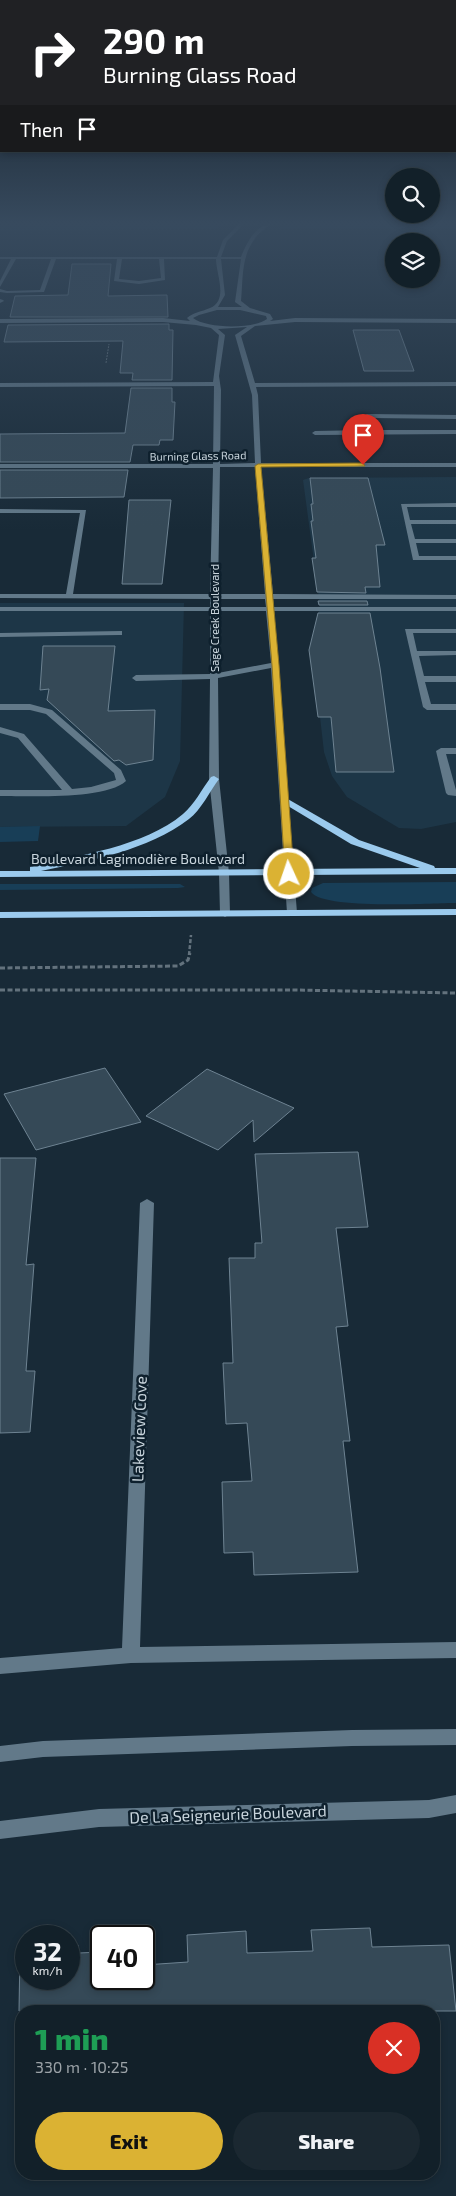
<!DOCTYPE html>
<meta charset="utf-8">
<style>
body{margin:0;font-family:"Exo 2",sans-serif;background:#1b2831;color:#f1f3f6;height:100vh;display:flex;flex-direction:column;font-size:19px;white-space:nowrap}
*{box-sizing:border-box;margin:0}
p{font-size:16px;color:#9ca3a8}
.icon{flex:none;width:28px;height:28px;fill:none;stroke:currentColor;stroke-width:2;stroke-linecap:round;stroke-linejoin:round}
.map{position:relative;flex:1;overflow:hidden}
.drawer{position:absolute;left:15px;top:2005px;width:425px;height:175px;display:flex;flex-direction:column;background:#122029;border-radius:20px;box-shadow:0 2px 8px #0003,0 0 0 1px #313e46}
.drawer>*{flex:none}
.banner{position:absolute;left:0px;top:0px;width:456px;height:152px;box-shadow:0 2px 8px #0003,0 0 0 1px #313e46;background:#202124;color:#fff;overflow:hidden}
.buttons{position:absolute;left:385px;top:168px;display:grid;gap:10px}
.buttons a{display:grid;place-items:center;width:55px;height:55px;border-radius:50%;background:#122029;box-shadow:0 2px 8px #0003,0 0 0 1px #313e46;font-size:25px}
.speed{position:absolute;left:15px;top:1925px;display:flex;gap:10px;font-size:25px;font-weight:700;text-align:center}
.speed>*{display:grid;place-content:center;width:65px;height:65px;border-radius:50%;background:#122029;box-shadow:0 2px 8px #0003,0 0 0 1px #313e46;line-height:1}
.speed small{font-size:12px;font-weight:400}
.speed .limit{border:2px solid #111;border-radius:8px;background:#fff;color:#111}
.pin{position:absolute;display:grid;place-items:center;width:42px;height:42px;color:#fff;margin:-51px -21px;border-radius:50% 50% 50% 0;rotate:-45deg;box-shadow:0 0 5px #0007}
.pin .icon{rotate:45deg}
.me{position:absolute;width:55px;margin:-28px;rotate:357deg;stroke-linejoin:round;filter:drop-shadow(0 0 4px #0008)}
.turn{display:flex;align-items:center;gap:18px;height:105px;padding:0 20px;font-size:22px}
.turn .icon{width:65px;height:65px;stroke-width:2.5}
.turn b{display:block;font-size:35px;line-height:42px}
.then{display:flex;align-items:center;height:48px;padding:0 20px;background:#0003;gap:10px;font-size:19px}
.round{display:grid;place-items:center;flex:none;width:52px;height:52px;border-radius:26px;background:#1b2831}
.summary{display:flex;align-items:center;justify-content:space-between;height:85px;padding:0 20px}
h1{font-size:30px;font-weight:800;line-height:38px;color:#1e9e55}
.cta{display:flex;gap:10px;margin-top:auto;padding:10px 20px}
.cta a{flex:1;height:58px;border-radius:30px;background:#dbb233;color:#111;font-size:20px;font-weight:800;line-height:58px;text-align:center}
.cta a+a{background:#1b2831;color:#f1f3f6}
.map>svg:first-child{display:block}
.built{fill:#1d3647}
.green{fill:#183e57}
.building{fill:#354957;stroke:#6e8392}
.lines{fill:none;stroke-linecap:round;stroke-linejoin:round}
.path-far2{stroke:#63727d;stroke-width:1;stroke-dasharray:2 1;stroke-linecap:butt}
.path-far1{stroke:#63727d;stroke-width:2.5;stroke-dasharray:4 2;stroke-linecap:butt}
.path{stroke:#63727d;stroke-width:3;stroke-dasharray:5 2.5;stroke-linecap:butt}
.minor{fill:#627989;fill-rule:evenodd}
.major{fill:#9bcaed;fill-rule:evenodd}
.route{fill:#dbb233;stroke:#8e7421}
.labels{text-anchor:middle;stroke-width:5;stroke-linejoin:round;paint-order:stroke}
.far-street-label{font-size:11px;fill:#c9d5dd;stroke:#0e202d}
.street-label{font-size:14px;fill:#c9d5dd;stroke:#0e202d}
.near-street-label{font-size:16px;fill:#c9d5dd;stroke:#0e202d}
</style>
<div class="map">
<svg width="456" height="2196" viewBox="0 0 456 2196">
<rect width="100%" height="100%" fill="#182a37"/>
<g class="built">
<polygon points="456,477 456,822 421,829 399,828 347,797 332,776 324,752 312,647 320,606 303,480 309,478"/>
<polygon points="0,603 184,603 180,761 165,797 126,826 0,827"/>
</g>
<g class="green">
<polygon points="0,224 224,224 216,229 0,230"/>
<polygon points="287,224 456,224 456,228 279,229"/>
<polygon points="40,826 38,841 0,842 0,827"/>
<path d="M456,882V903C431,903 324,910 311,892L312,888L323,883Z"/>
<polygon points="0,884 180,884 185,887 178,888 0,890"/>
</g>
<g class="building">
<polygon points="72,264 111,264 108,296 167,295 168,317 10,317 15,296 68,295"/>
<polygon points="169,324 169,330 173,330 172,380 132,380 133,373 120,373 123,341 4,342 8,325"/>
<polygon points="353,330 399,330 414,371 364,371"/>
<polygon points="131,388 172,388 172,402 175,402 173,440 160,440 159,445 133,445 130,462 0,462 0,434 125,433"/>
<polygon points="0,470 128,470 124,497 0,498"/>
<polygon points="310,478 368,478 385,545 376,545 380,587 365,587 366,593 317,592 312,558 316,558 311,521 313,521 311,504 313,504"/>
<polygon points="129,500 171,500 162,584 122,584"/>
<polygon points="318,601 367,601 368,605 319,605"/>
<polygon points="318,613 370,613 380,668 394,772 336,772 331,717 318,717 309,650"/>
<polygon points="43,646 115,646 108,711 155,710 153,760 126,765 119,760 114,761 47,700 49,689 40,690"/>
<polygon points="105,1068 141,1122 36,1150 4,1094"/>
<polygon points="207,1069 249,1088 294,1108 254,1142 253,1120 218,1150 146,1116"/>
<polygon points="358,1152 368,1227 336,1228 348,1326 336,1327 350,1441 343,1441 358,1572 254,1575 253,1552 224,1553 222,1482 252,1481 247,1423 226,1424 223,1363 233,1363 229,1258 255,1258 255,1243 262,1243 255,1154"/>
<polygon points="0,1158 36,1158 26,1265 34,1264 26,1371 35,1371 30,1432 0,1433"/>
<polygon points="370,1928 372,1947 449,1945 456,2011 19,2011 20,1949 26,1948 26,1979 69,1979 69,1946 78,1945 79,1953 101,1952 101,1979 144,1979 144,1965 188,1962 187,1935 246,1931 247,1953 313,1951 311,1930"/>
</g>
<g class="lines">
<polyline class="path-far2" points="106,363 109,344"/>
<polyline class="path-far1" points="189,955 191,935"/>
<g class="path">
<polyline points="0,968 178,966 188,960 190,953"/>
<polyline points="0,990 294,990 456,993"/>
</g>
<g class="minor">
<path d="M239,224H244L227,241L221,257H241C246,244 256,224 271,224C265,229 258,233 254,240C241,257 243,281 241,301L250,308L270,314L273,319L270,321L295,318L456,319V323L295,322L255,326L241,336L255,383L456,382V386L256,387L258,395L261,463H456V467H261L273,594L456,595V599H273L274,607H456V611H274L297,913L292,916L287,913L271,668L218,678L219,779L229,873L230,914L225,917L220,914L219,873L209,779L210,679L136,681L132,678L136,675L210,674V611H0V607H210V599L0,598V594H66L80,513H0V509L86,510L73,594H210L213,468H0V464H213L214,386L0,387V383L213,382L219,335L211,328L196,325L163,322L0,323V319L163,318L190,321L187,318C194,312 201,312 210,308C229,300 216,274 216,259H164L165,280L139,284L114,281L117,259H56L44,292L7,293L0,292V289L7,291L40,290L51,259H16L0,287V281L11,259H0V257H217L223,240ZM122,259H159L161,278L139,281L119,279ZM221,259H241L235,302L242,307H218L225,295ZM217,310H240L266,316L267,319C254,329 207,329 193,318L199,315ZM247,327L235,335L252,395L255,463L220,464L221,390L219,376L225,335L218,329ZM220,467H255L265,594H218ZM218,599H265L266,607H218ZM218,611H266L271,663L218,673Z"/>
<polygon points="0,299 3,300 4,301 0,303"/>
<polygon points="367,414 456,415 456,419 371,418 375,430 456,430 456,434 315,435 312,433 315,431 368,430 364,416"/>
<polygon points="456,503 456,507 407,507 410,520 456,520 456,524 411,524 415,539 456,539 456,543 416,543 419,556 456,556 456,560 413,560 401,504"/>
<polygon points="405,629 456,629 456,633 413,633 417,651 456,651 456,655 419,656 424,676 456,676 456,682 425,682 431,704 456,704 456,710 427,710 423,707"/>
<polygon points="122,631 122,635 119,635 0,637 0,633"/>
<path d="M0,704H30L52,710L121,770L126,781C105,800 29,796 0,796V790H62L18,738L0,733V727L24,734L72,789L91,787L116,780L114,773L46,714L30,710H0Z"/>
<polygon points="456,748 456,754 446,754 456,790 456,796 448,795 446,793 436,751 441,748"/>
<polygon points="147,1199 154,1203 140,1647 456,1642 456,1658 131,1663 0,1674 0,1658 122,1648 140,1203"/>
<polygon points="456,1729 456,1745 352,1746 43,1757 0,1762 0,1746 43,1741 352,1730"/>
<polygon points="456,1795 456,1813 429,1818 99,1827 0,1839 0,1821 99,1809 429,1800"/>
</g>
<g class="major">
<path d="M214,776L219,779C210,791 201,810 189,819C147,851 91,860 41,871L420,868L351,844L283,803V799L286,798L359,840L434,866L435,868H456V874L0,877V871H30V867C78,855 144,847 183,814C194,805 202,789 211,777Z"/>
<polygon points="456,909 456,915 0,918 0,912"/>
</g>
</g>
<linearGradient id="sky" x2="0" y2="1"><stop stop-color="#0d171e"/><stop offset="0.42" stop-color="#374a5e"/><stop offset="1" stop-color="#374a5e" stop-opacity="0"/></linearGradient>
<rect width="456" height="531" fill="url(#sky)"/>
<polygon class="route" points="363,463 365,466 261,467 279,665 294,874 289,877 285,874 272,665 255,466 258,464"/>
<g class="labels">
<g class="far-street-label">
<text transform="translate(198 456) rotate(-1)" y="4">Burning Glass Road</text>
<text transform="translate(215 618) rotate(-90)" y="4">Sage Creek Boulevard</text>
</g>
<g class="street-label">
<text x="138" y="864">Boulevard Lagimodière Boulevard</text>
</g>
<g class="near-street-label">
<text transform="translate(139 1429) rotate(-88)" y="6">Lakeview Cove</text>
<text transform="translate(228 1814) rotate(-2)" y="6">De La Seigneurie Boulevard</text>
</g>
</g>
</svg>
<div class="buttons">
<a><svg class="icon" aria-label="search" viewBox="0 0 24 24"><circle cx="10" cy="10" r="6"/><path d="M15 15l6 6"/></svg></a>
<a><svg class="icon" aria-label="layers" viewBox="0 0 24 24"><path d="M12 4l9 5-9 5-9-5zM3 14l9 5 9-5"/></svg></a>
</div>
<div class="speed"><div>32<small>km/h</small></div><div class="limit">40</div></div>
<div class="pin" style="left:363px;top:465px;background:#d93025"><svg class="icon" aria-label="arrive" viewBox="0 0 24 24"><path d="M6 21V4h12l-3 4 3 4H6"/></svg></div>
<svg class="me" style="left:289px;top:874px" viewBox="-20 -20 40 40"><circle r="17" fill="#dbb233" stroke="#fff" stroke-width="3"/><path d="M0-11L8 9 0 5-8 9z" fill="#fff"/></svg>
<div class="banner">
<div class="turn"><svg class="icon" aria-label="right" viewBox="0 0 24 24"><path d="M7 20v-9h11M14 6l5 5-5 5"/></svg><div><b>290 m</b>Burning Glass Road</div></div>
<div class="then">Then<svg class="icon" aria-label="arrive" viewBox="0 0 24 24"><path d="M6 21V4h12l-3 4 3 4H6"/></svg></div>
</div>
<section class="drawer">
<div class="summary"><div><h1>1 min</h1><p>330 m · 10:25</p></div><a class="round" style="background:#d93025;color:#fff"><svg class="icon" aria-label="close" viewBox="0 0 24 24"><path d="M6 6l12 12M18 6L6 18"/></svg></a></div>
<div class="cta"><a>Exit</a><a>Share</a></div>
</section>
</div>
